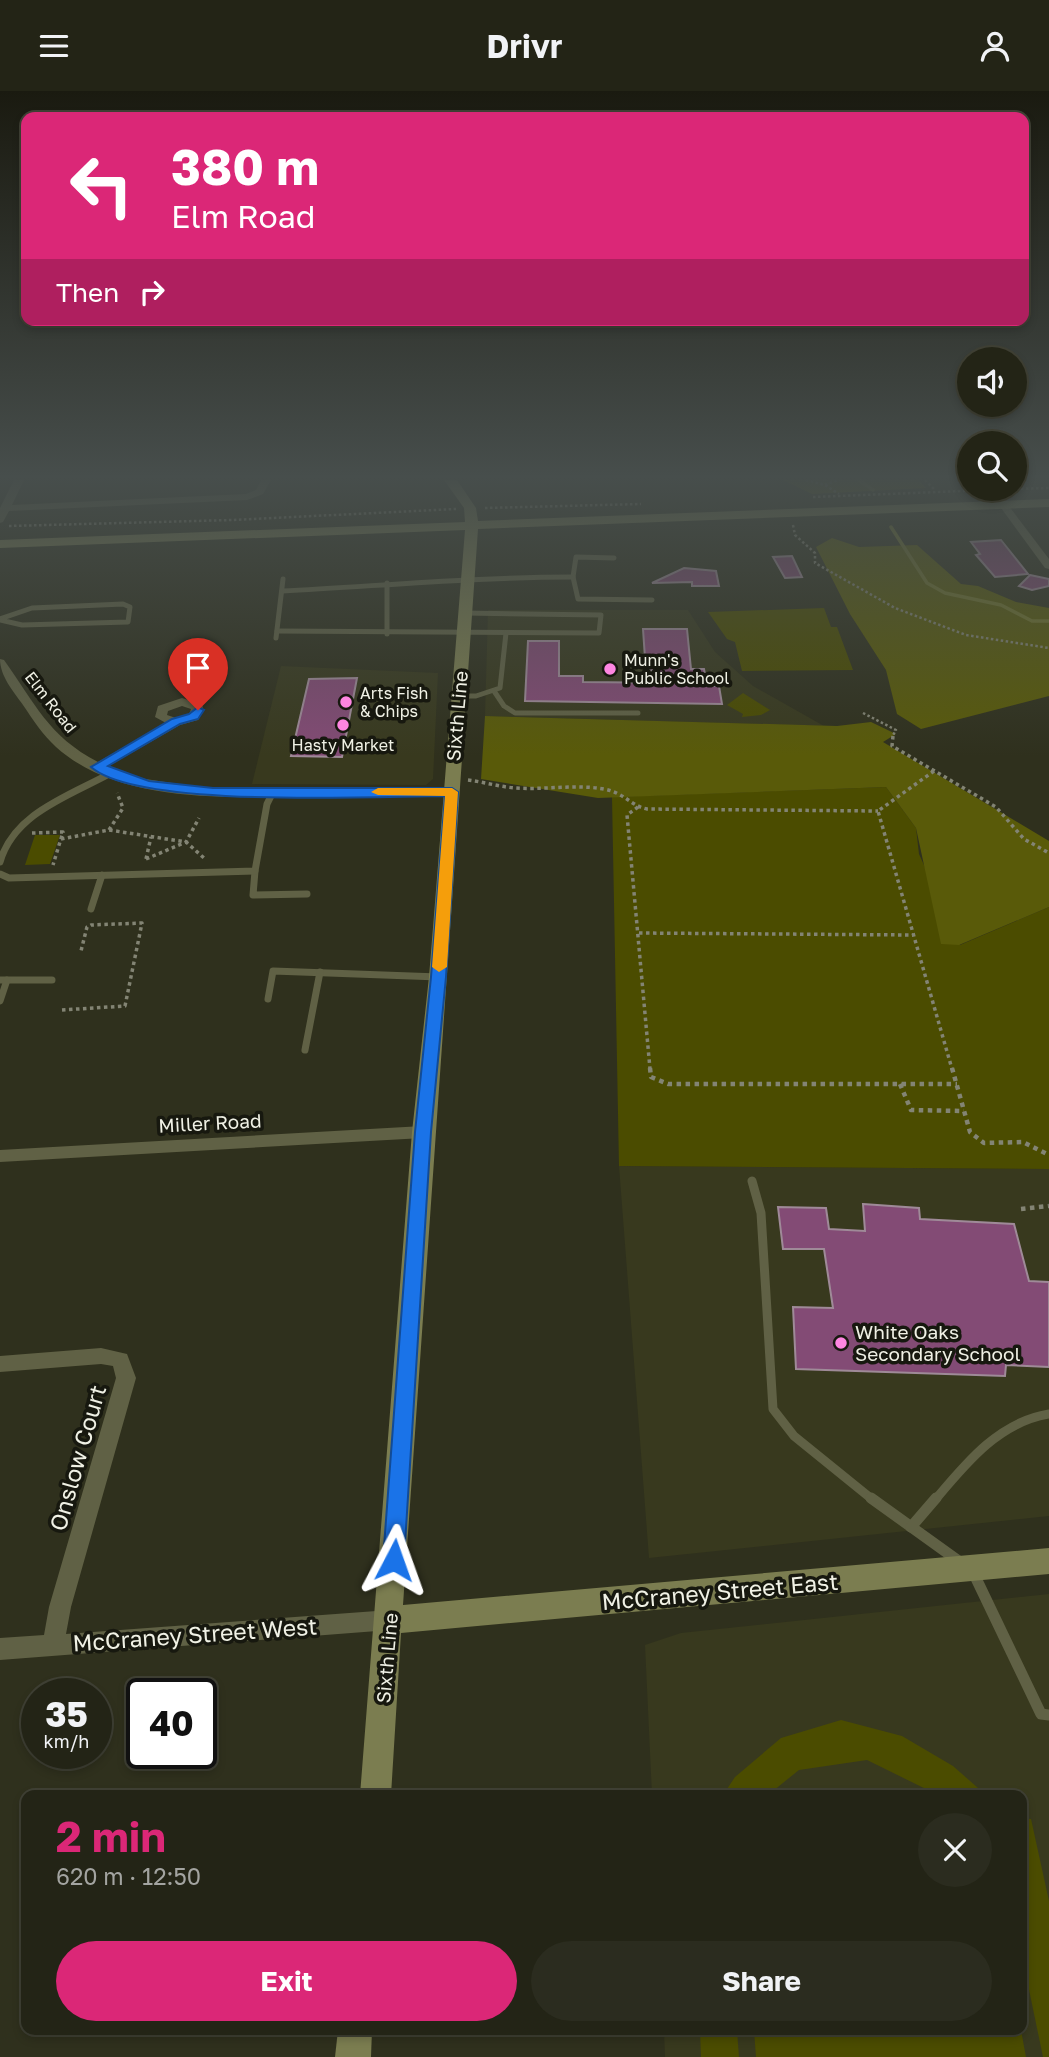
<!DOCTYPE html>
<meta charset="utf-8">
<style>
body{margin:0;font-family:"Golos Text",sans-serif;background:#2b2c1f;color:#f1f3f6;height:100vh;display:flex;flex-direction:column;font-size:26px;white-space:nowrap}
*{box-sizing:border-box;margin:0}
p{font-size:23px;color:#a3a4a1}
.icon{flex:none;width:38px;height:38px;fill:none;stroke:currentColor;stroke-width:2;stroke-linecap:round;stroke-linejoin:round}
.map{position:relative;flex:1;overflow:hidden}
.side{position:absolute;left:21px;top:1699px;width:1006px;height:245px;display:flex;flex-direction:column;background:#232416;border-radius:14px;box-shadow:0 4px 10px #0003,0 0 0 2px #404135}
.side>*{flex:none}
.banner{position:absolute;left:21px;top:21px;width:1008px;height:214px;border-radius:14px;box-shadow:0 4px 10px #0003,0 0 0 2px #404135;background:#db2777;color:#fff;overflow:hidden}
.fabs{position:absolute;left:957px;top:256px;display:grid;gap:14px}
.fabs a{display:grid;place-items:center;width:70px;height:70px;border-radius:50%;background:#232416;box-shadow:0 4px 10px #0003,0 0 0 2px #404135;font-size:35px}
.speed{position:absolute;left:21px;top:1587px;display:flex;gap:14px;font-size:35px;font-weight:700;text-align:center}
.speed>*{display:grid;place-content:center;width:91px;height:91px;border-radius:50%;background:#232416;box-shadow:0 4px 10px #0003,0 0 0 2px #404135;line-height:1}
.speed small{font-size:18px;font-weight:400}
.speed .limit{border:4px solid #111;border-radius:10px;background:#fff;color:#111}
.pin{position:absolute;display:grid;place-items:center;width:60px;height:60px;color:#fff;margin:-72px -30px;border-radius:50% 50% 50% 0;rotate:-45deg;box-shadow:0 0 7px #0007}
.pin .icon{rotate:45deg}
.me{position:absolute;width:77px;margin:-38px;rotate:4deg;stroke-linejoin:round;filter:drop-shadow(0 0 5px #0008)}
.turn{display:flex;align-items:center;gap:24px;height:147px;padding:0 35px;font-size:32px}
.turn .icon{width:91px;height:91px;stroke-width:2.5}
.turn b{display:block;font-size:49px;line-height:60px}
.then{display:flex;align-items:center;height:66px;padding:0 35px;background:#0003;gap:14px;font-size:26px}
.round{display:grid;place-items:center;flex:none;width:74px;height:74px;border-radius:37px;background:#2b2c1f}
.headline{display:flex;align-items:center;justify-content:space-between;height:119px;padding:0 35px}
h1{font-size:42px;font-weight:700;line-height:52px;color:#db2777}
.cta{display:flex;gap:14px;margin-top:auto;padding:14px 35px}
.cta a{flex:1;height:80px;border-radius:42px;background:#db2777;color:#fff;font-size:28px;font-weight:700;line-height:80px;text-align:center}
.cta a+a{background:#2b2c1f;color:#f1f3f6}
header{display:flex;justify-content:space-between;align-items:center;height:91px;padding:0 35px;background:#232416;font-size:32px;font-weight:700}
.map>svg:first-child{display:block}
.built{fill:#38391e}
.green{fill:#4b4c00}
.forest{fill:#595a09}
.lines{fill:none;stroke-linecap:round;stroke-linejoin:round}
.stream{stroke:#73752c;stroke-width:3.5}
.building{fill:#834b75;stroke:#9f8a98;stroke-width:2}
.path-far2{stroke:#838474;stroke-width:2.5;stroke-dasharray:2.5 2.5;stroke-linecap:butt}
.path-far1{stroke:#838474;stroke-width:3.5;stroke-dasharray:3.5 3.5;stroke-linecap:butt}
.path{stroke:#838474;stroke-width:4.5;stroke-dasharray:4.5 4.5;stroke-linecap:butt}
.lane-far3{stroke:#606145;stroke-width:5}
.lane-far2{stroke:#606145;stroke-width:7}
.lane-far1{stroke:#606145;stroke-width:9}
.lane{stroke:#606145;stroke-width:11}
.street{fill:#606145;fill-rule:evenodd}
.secondary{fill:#7b7d50;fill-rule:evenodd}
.route{fill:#1a73e8;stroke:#114b97;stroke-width:2}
.slow{fill:#f59e0b}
.poi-dot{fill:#fe86e1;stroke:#17180f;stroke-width:2.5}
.labels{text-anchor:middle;stroke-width:7;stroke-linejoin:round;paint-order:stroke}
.far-poi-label{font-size:16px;fill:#f0f1e5;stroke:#17180f;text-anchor:start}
.far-street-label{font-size:16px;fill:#f0f1e5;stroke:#17180f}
.street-label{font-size:19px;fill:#f0f1e5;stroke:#17180f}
.poi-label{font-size:19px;fill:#f0f1e5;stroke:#17180f;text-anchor:start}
.near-street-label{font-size:23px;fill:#f0f1e5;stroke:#17180f}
</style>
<header><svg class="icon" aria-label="menu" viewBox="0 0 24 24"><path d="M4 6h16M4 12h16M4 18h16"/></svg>Drivr<svg class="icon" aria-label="person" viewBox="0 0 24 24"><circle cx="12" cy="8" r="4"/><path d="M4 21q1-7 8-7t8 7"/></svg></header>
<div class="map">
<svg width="1049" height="1966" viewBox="0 0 1049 1966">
<rect width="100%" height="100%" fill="#2f301d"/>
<g class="built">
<polygon points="488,519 688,519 715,561 753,595 824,635 485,625"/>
<polygon points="281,575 438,582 433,688 426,694 252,693"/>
<polygon points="619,1075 1049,1078 1049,1425 649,1467"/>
<polygon points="1049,1503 1049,1966 665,1966 664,1939 1022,1939 1022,1704 652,1704 645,1554 681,1542"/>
</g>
<g class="green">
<polygon points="824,517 831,536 837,536 853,579 742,580 735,551 727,548 708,521"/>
<polygon points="743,602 770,619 761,624 742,626 743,623 727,614"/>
<polygon points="886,696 916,737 919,763 960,854 1049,816 1049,1078 619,1075 612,706"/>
<polygon points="35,744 60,744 50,773 25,774"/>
<polygon points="841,1629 902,1645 953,1675 986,1704 938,1704 867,1669 799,1679 768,1704 723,1704 735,1686 781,1647"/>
<polygon points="1022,1727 1031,1728 1049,1810 1049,1966 1043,1966 1022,1865"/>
<polygon points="700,1939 737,1939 739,1966 701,1966"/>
<polygon points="754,1939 1021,1939 1026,1966 756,1966"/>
</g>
<g class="forest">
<polygon points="783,389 918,389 926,397 812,403"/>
<polygon points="832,447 859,456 917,454 961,493 978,495 1016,511 1049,517 1049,605 921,638 897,623 886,579 850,523 816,456"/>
<polygon points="485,625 837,635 871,631 896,643 883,651 1049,750 1049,816 959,854 941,853 916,737 886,696 598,707 481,688"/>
</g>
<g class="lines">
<g class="stream">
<polyline points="859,389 873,399"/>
<polyline points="891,436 927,492 945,502 1001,514 1032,530 1049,530"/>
</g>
</g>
<g class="building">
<polygon points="1001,449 1028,483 995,486 976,464 980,463 971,451"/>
<polygon points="792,465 802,486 785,487 773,466"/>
<polygon points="684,477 716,480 719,495 692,495 692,491 652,492"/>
<polygon points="1030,484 1049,488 1049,495 1032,499 1019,495"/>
<polygon points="643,538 687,538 691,578 704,578 707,595 719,595 722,613 525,610 528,550 559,550 559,585 583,585 583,591 682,592 635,572 645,567"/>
<polygon points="357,587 342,666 291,665 309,588"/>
<polygon points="863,1113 919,1117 920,1128 1014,1133 1029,1190 1049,1191 1049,1276 1006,1274 1005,1285 796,1278 793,1216 833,1217 824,1158 783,1158 778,1116 826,1117 829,1138 865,1140"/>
</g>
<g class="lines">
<g class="path-far2">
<polyline points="806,389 825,394 839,403"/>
<polyline points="925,389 935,399"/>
<polyline points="825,394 838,389"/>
<polyline points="1006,398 1049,397"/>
<polyline points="813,406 987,399"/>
<polyline points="485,417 641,413"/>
<polyline points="793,434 795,444 815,462 815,472 895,517 966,544 1049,557"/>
<polyline points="9,435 232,429 456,418"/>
<polyline points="863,622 896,639 892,646"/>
</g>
<g class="path-far1">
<polyline points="893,645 892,655 996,716 1024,748 1049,762"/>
<polyline points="934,680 878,720 952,978"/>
<path d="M468,689C484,691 500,696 516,697C545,699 575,693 604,698C625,702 631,715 647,718L878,720"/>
<polyline points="638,716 627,724 650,978"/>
<polyline points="109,739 123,717 117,702"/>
<polyline points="32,742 63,741 53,774"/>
<polyline points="61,748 109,739 186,751 204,767"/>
<polyline points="146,768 186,751 199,727"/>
<polyline points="146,768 151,746"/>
<polyline points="639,842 913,844"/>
<polyline points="62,919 125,915 142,832 91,834 87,836 81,860"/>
</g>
<g class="path">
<polyline points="650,977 651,986 668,993 957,993"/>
<polyline points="952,977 970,1041 984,1052 1023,1051 1049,1064"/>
<polyline points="900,993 911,1019 964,1020"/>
<polyline points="1021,1118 1049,1115"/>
</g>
<g class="lane-far3">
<polyline points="614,467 576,466 573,486 578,508 652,509"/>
<polyline points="387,492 387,543"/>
<path d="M282,500C379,495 476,486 573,486"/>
<polyline points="0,528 32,517 123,513 130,516 128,531 22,534 0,529"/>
<polyline points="277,540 599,542 601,524 465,522"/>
<polyline points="276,547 283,488"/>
<polyline points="494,600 504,615 515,622 638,622"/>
<polyline points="458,605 476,605 500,597 506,542"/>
</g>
<g class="lane-far2">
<path d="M0,771C14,722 69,705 111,682"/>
<polyline points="255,780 253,804 307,803"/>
<polyline points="0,783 9,787 255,780 267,713 273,701"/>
<polyline points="91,818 102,784"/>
<polyline points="0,889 52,889"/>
<polyline points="268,908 273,880 439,886"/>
<polyline points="0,910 7,889"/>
<polyline points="305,959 320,881"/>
</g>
<g class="lane-far1">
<polyline points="752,1090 761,1122 773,1318 794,1345 873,1409"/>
<path d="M935,1409C966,1372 999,1331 1049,1323"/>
</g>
<g class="lane">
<polyline points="871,1407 960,1471"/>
<polyline points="911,1436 936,1407"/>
<polyline points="973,1481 1041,1623 1049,1624"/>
</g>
<g class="street">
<polygon points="14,389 24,389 12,414 246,403 256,399 261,389 271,389 263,403 247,409 9,420 3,431 0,432 0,417"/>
<polygon points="993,402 999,402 1049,468 1049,478 1045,477 993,406"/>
<path d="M0,568L4,569C35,612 48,645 98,671L166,632L155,626L158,615L182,607L201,613L203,616L198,629L180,634L107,676L139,687L205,697H452L458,701L452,705C411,706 370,703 329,704C245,706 124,717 56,656C43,644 33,629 23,614C13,600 0,585 0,568ZM182,615L191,618L189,624L176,627L167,624L168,620Z"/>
<polygon points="423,1035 429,1037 431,1041 429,1045 423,1047 0,1071 0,1059"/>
<polygon points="101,1257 127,1263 136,1287 71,1516 66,1543 390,1519 398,1522 401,1529 398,1536 390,1539 0,1569 0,1547 44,1544 49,1516 116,1287 113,1275 101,1273 0,1281 0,1265"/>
</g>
<g class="secondary">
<polygon points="444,389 457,389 476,417 478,430 1049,408 1049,416 478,438 403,1514 1049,1457 1049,1483 401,1542 391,1704 360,1704 412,1041 429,886 465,439 0,457 0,449 465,431 464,417"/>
<polygon points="338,1939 372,1939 371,1966 335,1966"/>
</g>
</g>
<linearGradient id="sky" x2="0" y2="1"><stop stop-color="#1a1a10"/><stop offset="0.58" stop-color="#474e4c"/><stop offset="1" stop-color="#474e4c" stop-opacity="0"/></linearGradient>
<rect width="1049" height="665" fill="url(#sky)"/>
<path class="route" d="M198,616L204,619L198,628L180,633L108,675L149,690L213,697H452L458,701L446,886L431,1041L404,1469L401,1476L394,1479L386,1476L383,1469L415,1041L431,886L445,705C375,705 139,718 91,676L172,628L189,623Z"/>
<polygon class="slow" points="452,697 458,701 447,876 439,881 432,876 445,705 378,704 371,701 378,697"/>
<g class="poi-dot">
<circle cx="610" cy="578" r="7"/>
<circle cx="346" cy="611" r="7"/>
<circle cx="343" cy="634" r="7"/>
<circle cx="841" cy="1252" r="7"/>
</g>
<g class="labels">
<g class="far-poi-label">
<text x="624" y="575">Munn's<tspan x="624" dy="18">Public School</tspan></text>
<text x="360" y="608">Arts Fish<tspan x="360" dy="18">&amp; Chips</tspan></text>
<text x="343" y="660" text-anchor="middle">Hasty Market</text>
</g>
<g class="far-street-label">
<text transform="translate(51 611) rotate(52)" y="6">Elm Road</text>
</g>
<g class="street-label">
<text transform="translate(457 625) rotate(-85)" y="7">Sixth Line</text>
<text transform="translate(210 1032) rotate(-3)" y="7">Miller Road</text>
<text transform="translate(387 1567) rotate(-85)" y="7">Sixth Line</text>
</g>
<g class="poi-label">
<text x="855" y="1248">White Oaks<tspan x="855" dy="22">Secondary School</tspan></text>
</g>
<g class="near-street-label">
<text transform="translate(78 1367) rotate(-74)" y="8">Onslow Court</text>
<text transform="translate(720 1501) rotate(-5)" y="8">McCraney Street East</text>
<text transform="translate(195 1544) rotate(-4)" y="8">McCraney Street West</text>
</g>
</g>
</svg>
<div class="fabs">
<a><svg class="icon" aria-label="sound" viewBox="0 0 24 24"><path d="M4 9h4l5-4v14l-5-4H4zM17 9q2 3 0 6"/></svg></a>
<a><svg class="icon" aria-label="search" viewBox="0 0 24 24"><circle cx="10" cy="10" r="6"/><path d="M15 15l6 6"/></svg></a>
</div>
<div class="speed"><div>35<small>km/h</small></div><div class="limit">40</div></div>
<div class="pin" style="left:198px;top:619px;background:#d93025"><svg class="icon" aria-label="arrive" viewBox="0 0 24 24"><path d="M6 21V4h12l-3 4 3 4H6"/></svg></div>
<svg class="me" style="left:394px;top:1469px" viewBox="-20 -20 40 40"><path d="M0-17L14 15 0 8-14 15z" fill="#1a73e8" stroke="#fff" stroke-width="4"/></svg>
<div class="banner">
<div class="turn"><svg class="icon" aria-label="left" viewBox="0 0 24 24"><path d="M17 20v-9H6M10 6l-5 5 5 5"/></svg><div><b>380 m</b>Elm Road</div></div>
<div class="then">Then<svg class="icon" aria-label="right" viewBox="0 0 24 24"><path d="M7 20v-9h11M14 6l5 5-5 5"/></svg></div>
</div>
<section class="side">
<div class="headline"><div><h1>2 min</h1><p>620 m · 12:50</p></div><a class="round"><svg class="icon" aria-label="close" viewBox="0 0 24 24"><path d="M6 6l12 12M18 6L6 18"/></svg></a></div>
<div class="cta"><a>Exit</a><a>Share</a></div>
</section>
</div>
